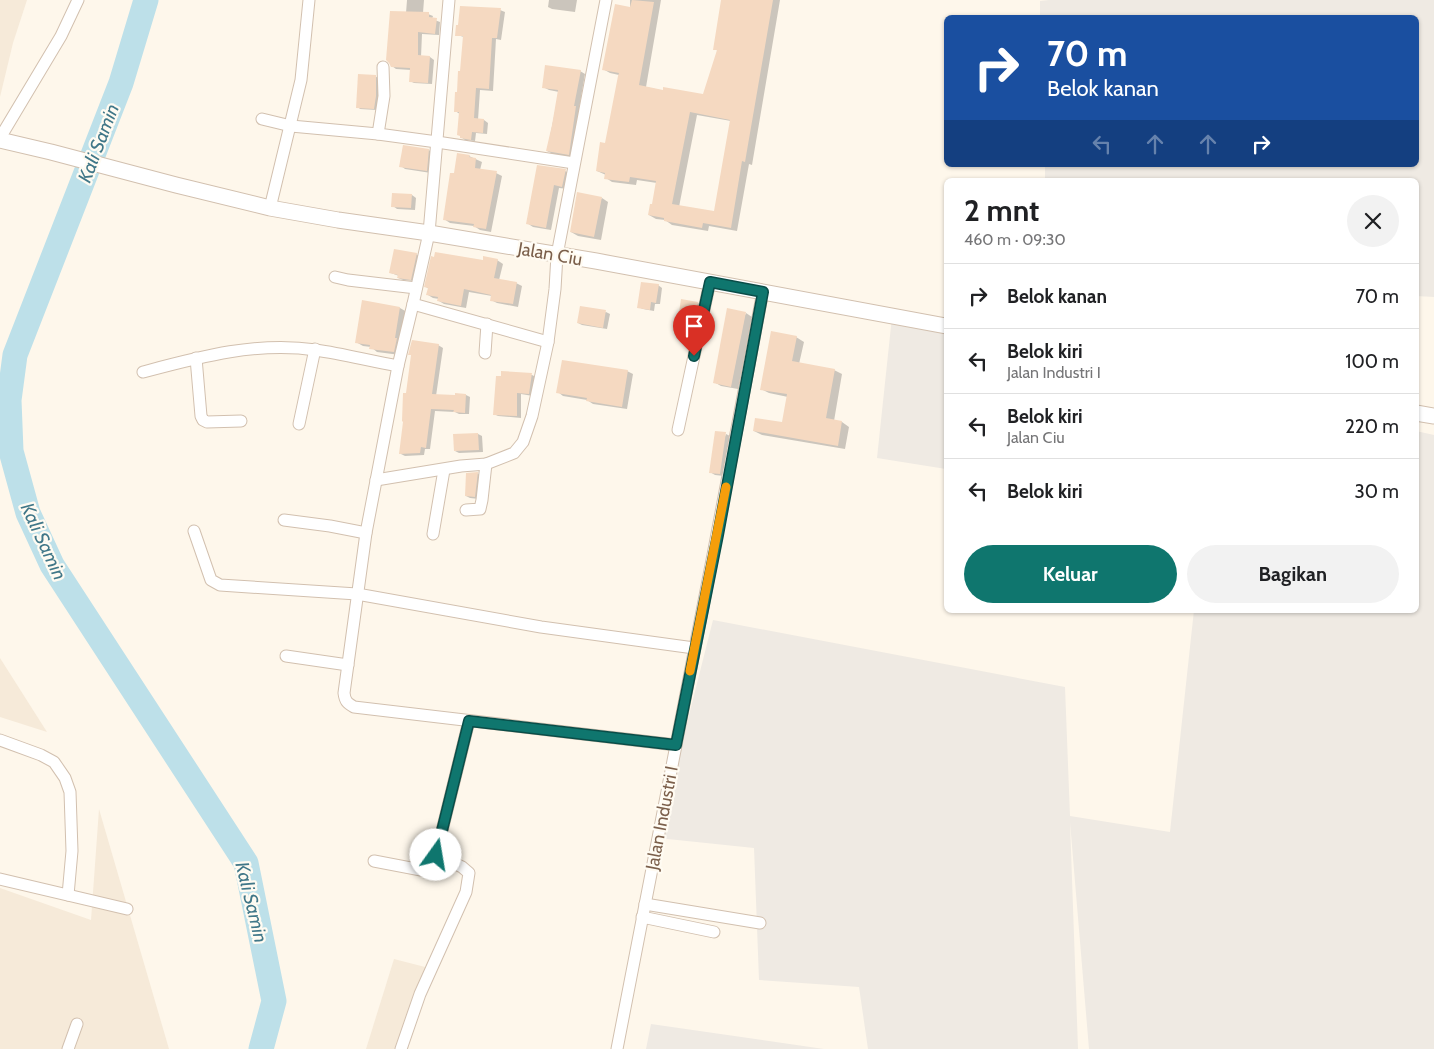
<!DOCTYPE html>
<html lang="id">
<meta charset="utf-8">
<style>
body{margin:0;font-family:Cabin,sans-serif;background:#f2f2f2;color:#202124;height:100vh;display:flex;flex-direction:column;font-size:19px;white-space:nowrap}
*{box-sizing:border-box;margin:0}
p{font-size:16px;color:#757577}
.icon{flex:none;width:28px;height:28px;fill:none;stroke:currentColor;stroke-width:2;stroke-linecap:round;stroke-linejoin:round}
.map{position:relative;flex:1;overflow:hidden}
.details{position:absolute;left:944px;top:178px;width:475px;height:435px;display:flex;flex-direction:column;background:#fff;border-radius:8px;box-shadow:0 1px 4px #0004}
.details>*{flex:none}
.top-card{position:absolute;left:944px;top:15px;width:475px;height:152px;border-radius:8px;box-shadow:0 1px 4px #0004;background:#1a4fa0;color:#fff;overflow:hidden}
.pin{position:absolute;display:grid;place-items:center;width:42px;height:42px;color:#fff;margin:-51px -21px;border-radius:50% 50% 50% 0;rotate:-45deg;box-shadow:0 0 5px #0007}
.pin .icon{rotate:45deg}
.me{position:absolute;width:55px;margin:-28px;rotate:13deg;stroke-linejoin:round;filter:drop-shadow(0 0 4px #0008)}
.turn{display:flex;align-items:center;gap:18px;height:105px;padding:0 20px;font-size:22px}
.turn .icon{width:65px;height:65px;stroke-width:2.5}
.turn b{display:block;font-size:35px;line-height:42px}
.lanes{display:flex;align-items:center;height:48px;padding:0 20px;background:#0003;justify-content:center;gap:25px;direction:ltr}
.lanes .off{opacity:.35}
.round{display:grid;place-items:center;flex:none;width:52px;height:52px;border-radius:26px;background:#f2f2f2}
.head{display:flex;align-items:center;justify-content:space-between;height:85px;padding:0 20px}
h1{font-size:30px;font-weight:700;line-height:38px}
.button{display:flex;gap:10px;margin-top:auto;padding:10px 20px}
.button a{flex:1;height:58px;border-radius:30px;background:#0f766e;color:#fff;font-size:20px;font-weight:700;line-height:58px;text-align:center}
.button a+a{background:#f2f2f2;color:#202124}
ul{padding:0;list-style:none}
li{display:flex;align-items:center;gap:15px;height:65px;padding:0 20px;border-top:1px solid #e0e0e0}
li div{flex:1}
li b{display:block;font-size:19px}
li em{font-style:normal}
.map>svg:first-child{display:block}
.residential{fill:#f6ead9}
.industrial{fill:#efeae3}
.shadow{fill:#0003;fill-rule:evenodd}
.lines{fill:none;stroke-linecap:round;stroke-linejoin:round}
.river{stroke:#bde0e9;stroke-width:25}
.building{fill:#f5d9c1;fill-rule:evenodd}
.minor-casing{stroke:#d2c0af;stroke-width:13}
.tertiary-casing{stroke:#d2c0af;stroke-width:17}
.minor{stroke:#fff;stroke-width:11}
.tertiary{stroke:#fff;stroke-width:15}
.route-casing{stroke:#0a4d48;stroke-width:12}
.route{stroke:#0f766e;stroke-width:9}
.slow{stroke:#f59e0b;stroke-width:9}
.labels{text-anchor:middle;stroke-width:4.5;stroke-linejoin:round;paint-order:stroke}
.street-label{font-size:18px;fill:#7b5f4b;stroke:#fffbf2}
.water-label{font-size:19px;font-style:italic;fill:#407788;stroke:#fffbf2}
</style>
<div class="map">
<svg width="1434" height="1049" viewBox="0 0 1434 1049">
<rect width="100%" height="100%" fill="#fef7eb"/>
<g class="residential">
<polygon points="0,0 27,0 13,43 0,97"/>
<polygon points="0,658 47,732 0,717"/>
<polygon points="99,809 169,1049 0,1049 0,888 91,920"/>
<polygon points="394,959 429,968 408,1049 366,1049"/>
</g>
<g class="industrial">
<polygon points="1049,0 1434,0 1434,297 1416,296 1416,180 1045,180 1045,165 1416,165 1416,18 1040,17 1040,1"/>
<polygon points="892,317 946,327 946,469 877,458"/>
<polygon points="1416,431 1434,435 1434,1049 1089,1049 1070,822 1078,1049 868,1049 859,987 759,980 754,848 658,838 713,620 1065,687 1070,816 1170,832 1194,610 1416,610"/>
<polygon points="651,1024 824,1049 646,1049"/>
</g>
<g class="shadow">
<polygon points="407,0 424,0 423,13 428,14 433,16 432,19 440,22 439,35 422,34 421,57 430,57 434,60 432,84 414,83 410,81 411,70 396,69 392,66 406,13"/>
<polygon points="549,0 577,0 575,12 552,9 548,7"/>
<path d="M630,0H661L646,87L664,91L704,96L718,51L715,49L722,0H780L752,165L749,164L737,231L709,226L708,231L672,225L665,220L656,219L649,215L653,206L657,183L637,180L636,185L612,182L606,178V175L597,171L606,145L619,75L610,73L603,69L630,9ZM697,115L731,121L715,213L679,207Z"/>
<polygon points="500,10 505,12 501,40 496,39 493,91 480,90 478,120 484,120 488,123 487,134 476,133 475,141 465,140 461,137 460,114 455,111 461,73 464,37 457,35"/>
<polygon points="580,71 585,74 579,109 581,110 574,157 553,154 547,151 559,92 549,90 543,87"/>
<polygon points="375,76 378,78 379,98 377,110 360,109 358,107"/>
<polygon points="428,150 433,152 431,173 405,169 401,166"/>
<polygon points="469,156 482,162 480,170 496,173 502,176 491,232 480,230 474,226 450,223 444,219 455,175"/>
<polygon points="538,166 565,171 571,174 568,189 559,188 551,230 533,227 527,223"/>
<polygon points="412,195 416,198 415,210 397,209 393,206"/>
<polygon points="602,198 608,202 601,240 578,236 571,232"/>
<polygon points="416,254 420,257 415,281 403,280 398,278 399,276 391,273"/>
<polygon points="497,260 503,264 499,280 516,283 522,286 518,307 497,303 491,300 492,296 469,292 466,308 444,304 439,301 439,299 433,298 428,295 429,289 426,287 484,261"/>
<polygon points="658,285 662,288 660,304 655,304 654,311 643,309 638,307"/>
<polygon points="363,302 400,308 407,312 400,355 377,352 371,347 363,346 356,342"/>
<polygon points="698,303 702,306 698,323 684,320 680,318"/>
<polygon points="606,312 610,314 607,329 582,325 578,323"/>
<polygon points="746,313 752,317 738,389 721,386 714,382"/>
<polygon points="796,337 804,342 799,364 834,370 842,374 834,421 842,422 849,427 845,449 762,435 754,431 783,424 788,397 769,393 761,389"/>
<polygon points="438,345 443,348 436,396 466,395 470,397 469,414 459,414 455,412 435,411 430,449 425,449 424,455 405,456 401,454 407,395"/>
<polygon points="627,371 633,374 627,409 593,404 587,400 563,396 558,392"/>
<polygon points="502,372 532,375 536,377 533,396 521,394 521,418 498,416 494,414"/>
<polygon points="478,434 482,436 483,452 459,453 455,451"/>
<polygon points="726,434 730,436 724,476 715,475 710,472"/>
<polygon points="477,473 481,476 479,499 470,498 466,496"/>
</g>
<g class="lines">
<polyline class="river" points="146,0 121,83 15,355 9,400 11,451 28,513 52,565 246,863 274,1001 261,1049"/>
</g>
<g class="building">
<path d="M632,0L654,2L639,85L663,90V87L703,94L717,50H713L721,0H773L745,162L742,161L731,228L703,223L702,228L664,221V218L648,215L650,204H652L656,181L630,177L629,182L604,179L605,173L596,171L600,142L605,143L618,76L619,73L602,70L615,4L630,7ZM690,112L730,120L714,211L672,204Z"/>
<polygon points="460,6 501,8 497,38 492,38 489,89 476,88 474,118 484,119 483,133 472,132 471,140 460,138 460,136 457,135 459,112 454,112 455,92 457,92 458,71 460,71 463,36 455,36 456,25 458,25"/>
<polygon points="390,11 429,12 429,17 437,18 435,34 418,32 418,55 430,56 428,83 409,82 410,68 391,67 389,63 386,60"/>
<polygon points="545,65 581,70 574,106 576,106 569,155 546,151 552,125 558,90 542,88"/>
<polygon points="358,74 376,75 376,96 374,109 356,108"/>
<polygon points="403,145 429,149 427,171 399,167"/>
<polygon points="457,153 470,155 469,157 476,158 475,168 497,171 486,229 473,227 474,224 443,220 450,173 454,173"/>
<polygon points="537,165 566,169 562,187 554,185 546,228 526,224"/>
<polygon points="577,192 602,197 594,237 570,232"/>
<polygon points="392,193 412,194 411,208 391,207"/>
<polygon points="394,249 417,253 411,280 397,278 398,275 389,273"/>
<polygon points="435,252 483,260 483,256 498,259 494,278 517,282 513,304 490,301 491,295 464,289 461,306 437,301 438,297 426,295 428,288 424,287 431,256 434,257"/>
<polygon points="641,282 659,284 656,303 651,302 650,310 637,308"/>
<polygon points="681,299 698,302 694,321 678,319"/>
<polygon points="362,300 400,307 395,338 397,338 394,352 369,349 370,345 355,343"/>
<polygon points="580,306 606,310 603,328 577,323"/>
<polygon points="727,308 746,312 731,387 713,383"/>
<polygon points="771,331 797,336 792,361 835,369 826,418 842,421 838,446 753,431 755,418 782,422 787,394 760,390"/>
<polygon points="412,340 439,344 432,394 455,395 455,393 466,394 465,413 453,412 454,410 431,409 426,448 421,447 420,453 399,454 403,422 402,421 403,393 406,393 411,355 408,355"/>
<polygon points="562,360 628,370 622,407 586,401 587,398 556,393"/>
<polygon points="501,371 532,373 529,394 517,393 517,416 493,415 496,376 501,376"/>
<polygon points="715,431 726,432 720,474 709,473"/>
<polygon points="478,433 479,450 454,451 453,434"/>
<polygon points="478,472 475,497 465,496 466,473"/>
</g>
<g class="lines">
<defs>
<g id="minor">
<path d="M449,0L429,233L413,304L398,366L366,533L344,693C345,701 347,703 354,707L676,745"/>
<polyline points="262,119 291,126 378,134 437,142 574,163"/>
<polyline points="378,134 384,96 383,67"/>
<polyline points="0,138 61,36 78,0"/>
<polyline points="270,208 301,80 309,0"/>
<polyline points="335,277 348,280 416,288"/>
<polyline points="413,304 548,342"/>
<polyline points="485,353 487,324"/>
<polyline points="196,358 201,416 203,420 207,422 241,421"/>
<path d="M143,372C199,357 257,341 316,350C343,354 370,361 398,366"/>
<polyline points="299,424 315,349"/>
<polyline points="678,430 710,282"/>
<polyline points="376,480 461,466 486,464 514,453 523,442 532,416 548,342 555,289 557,255 606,0"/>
<polyline points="466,510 480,509 482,500 486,464"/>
<polyline points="284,520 330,526 366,533"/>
<polyline points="194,531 211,580 220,585 357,594 541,627 694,648"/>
<polyline points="433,534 444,470"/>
<polyline points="286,656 348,665"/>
<polyline points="0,740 41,755 54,762 65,778 70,792 72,851 68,895"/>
<path d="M374,861L421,870C430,867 433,864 436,855"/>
<polyline points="0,879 127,909"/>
<polyline points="645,904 760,923"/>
<polyline points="642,917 714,932"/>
<polyline points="68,1049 77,1024"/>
<polyline points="401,1049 420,994 466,892 469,873 462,867 436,855 469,721"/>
<path d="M617,1049C666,796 716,544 763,291"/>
</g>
<g id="tertiary">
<polyline points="0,140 51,152 176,185 270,208 338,220 429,233 596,261 946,326"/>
<polyline points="1416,413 1434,416"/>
</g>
</defs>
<use href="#minor" class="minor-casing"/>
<use href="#tertiary" class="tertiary-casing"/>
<use href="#minor" class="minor"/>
<use href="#tertiary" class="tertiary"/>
</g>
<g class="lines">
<defs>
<polyline id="route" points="436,855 469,721 676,745 718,535 763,292 710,282 694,356"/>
</defs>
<use href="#route" class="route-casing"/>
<use href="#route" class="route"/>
<polyline class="slow" points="690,671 726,487"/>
</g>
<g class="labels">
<g class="street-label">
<text transform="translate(550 254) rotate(10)" y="6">Jalan Ciu</text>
<text transform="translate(662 818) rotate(-79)" y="6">Jalan Industri I</text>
</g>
<g class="water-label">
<text transform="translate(98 143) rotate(-69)" y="7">Kali Samin</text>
<text transform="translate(44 541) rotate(65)" y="7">Kali Samin</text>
<text transform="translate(252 902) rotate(76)" y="7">Kali Samin</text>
</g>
</g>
</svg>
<div class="pin" style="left:694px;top:356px;background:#d93025"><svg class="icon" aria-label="arrive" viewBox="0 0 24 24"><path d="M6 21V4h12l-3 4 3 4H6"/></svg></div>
<svg class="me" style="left:436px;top:855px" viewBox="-20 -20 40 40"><circle r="19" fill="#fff"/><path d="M0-13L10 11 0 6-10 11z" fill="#0f766e"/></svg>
<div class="top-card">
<div class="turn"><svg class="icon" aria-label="right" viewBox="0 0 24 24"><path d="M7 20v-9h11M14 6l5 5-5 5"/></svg><div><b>70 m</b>Belok kanan</div></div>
<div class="lanes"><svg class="icon off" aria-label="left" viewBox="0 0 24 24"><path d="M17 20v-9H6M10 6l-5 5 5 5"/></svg><svg class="icon off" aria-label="ahead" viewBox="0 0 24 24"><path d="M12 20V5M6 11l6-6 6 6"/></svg><svg class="icon off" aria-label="ahead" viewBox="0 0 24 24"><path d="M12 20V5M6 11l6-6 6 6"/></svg><svg class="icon" aria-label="right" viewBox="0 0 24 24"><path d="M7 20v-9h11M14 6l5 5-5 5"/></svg></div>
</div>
<section class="details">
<div class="head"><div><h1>2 mnt</h1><p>460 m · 09:30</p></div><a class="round"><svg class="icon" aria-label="close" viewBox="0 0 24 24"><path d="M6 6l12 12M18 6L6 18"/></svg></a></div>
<ul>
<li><svg class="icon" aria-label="right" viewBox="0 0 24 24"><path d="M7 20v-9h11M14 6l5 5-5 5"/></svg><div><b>Belok kanan</b></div><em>70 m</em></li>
<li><svg class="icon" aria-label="left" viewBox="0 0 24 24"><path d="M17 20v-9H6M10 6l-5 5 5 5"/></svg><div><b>Belok kiri</b><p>Jalan Industri I</p></div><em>100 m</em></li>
<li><svg class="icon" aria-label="left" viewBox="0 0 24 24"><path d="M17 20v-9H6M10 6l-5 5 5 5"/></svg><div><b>Belok kiri</b><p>Jalan Ciu</p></div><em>220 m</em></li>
<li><svg class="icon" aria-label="left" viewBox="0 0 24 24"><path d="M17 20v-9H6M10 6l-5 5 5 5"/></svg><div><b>Belok kiri</b></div><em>30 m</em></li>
</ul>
<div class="button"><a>Keluar</a><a>Bagikan</a></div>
</section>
</div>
